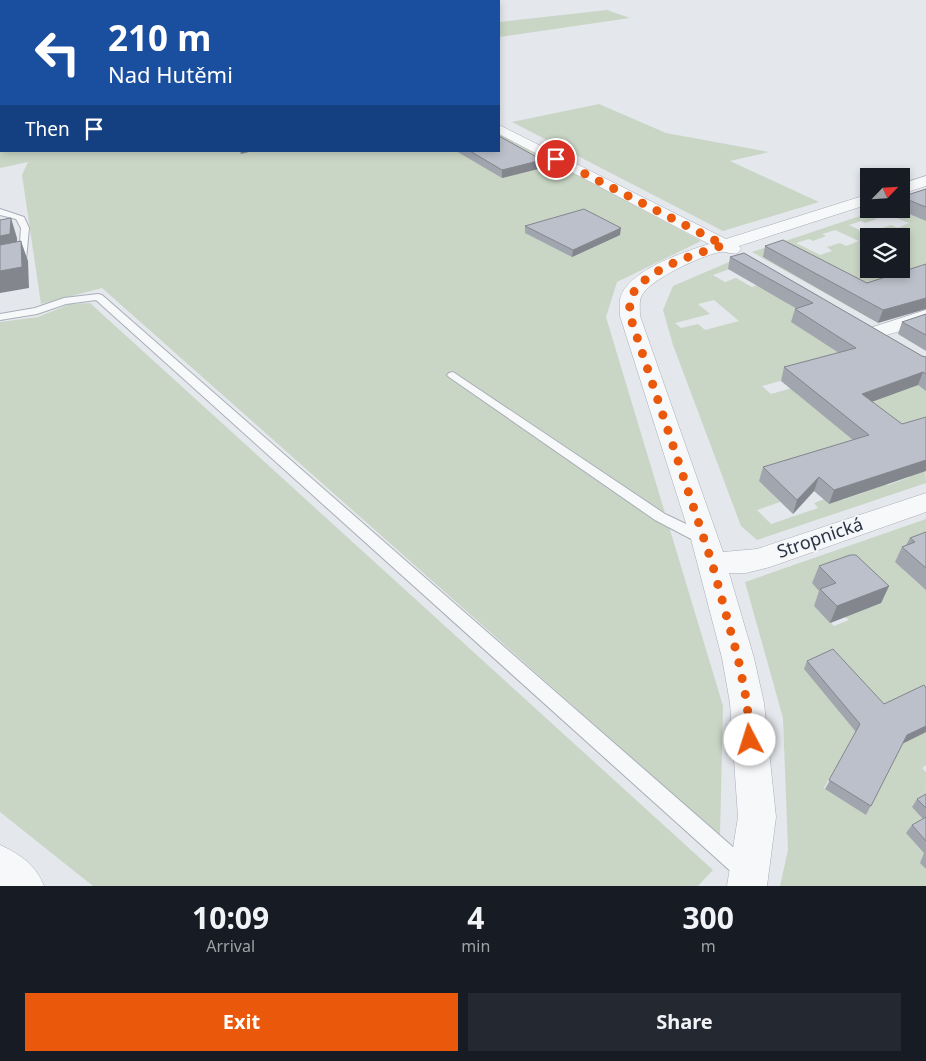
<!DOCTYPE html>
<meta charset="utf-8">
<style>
body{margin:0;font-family:"Noto Sans",sans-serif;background:#242831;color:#f1f3f6;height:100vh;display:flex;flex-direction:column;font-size:19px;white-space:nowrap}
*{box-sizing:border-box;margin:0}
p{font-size:16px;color:#9ea1a6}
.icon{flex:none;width:28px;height:28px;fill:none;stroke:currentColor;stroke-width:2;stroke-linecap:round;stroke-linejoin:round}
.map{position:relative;height:886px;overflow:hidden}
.sheet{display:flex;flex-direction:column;background:#171b24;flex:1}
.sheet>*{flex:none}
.guide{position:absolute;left:0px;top:0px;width:500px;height:152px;box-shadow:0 2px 8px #0003;background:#1a4fa0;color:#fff;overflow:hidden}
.needle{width:32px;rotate:65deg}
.fabs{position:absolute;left:860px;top:168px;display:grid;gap:10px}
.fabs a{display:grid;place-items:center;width:50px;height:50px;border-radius:0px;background:#171b24;box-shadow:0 2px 8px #0003;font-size:25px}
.pin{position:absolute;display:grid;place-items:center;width:42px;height:42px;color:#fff;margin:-21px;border:2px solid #fff;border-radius:50%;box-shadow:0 1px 5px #0007}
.me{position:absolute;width:55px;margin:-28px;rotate:355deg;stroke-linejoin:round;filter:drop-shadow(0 0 4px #0008)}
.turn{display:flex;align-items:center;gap:18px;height:105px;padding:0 25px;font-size:22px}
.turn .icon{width:65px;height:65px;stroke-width:2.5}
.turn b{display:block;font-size:35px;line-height:42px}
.then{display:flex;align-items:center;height:48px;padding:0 25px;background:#0003;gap:10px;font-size:19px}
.eta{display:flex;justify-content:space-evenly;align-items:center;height:85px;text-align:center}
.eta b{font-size:30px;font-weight:700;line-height:35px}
.cta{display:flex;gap:10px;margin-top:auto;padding:10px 25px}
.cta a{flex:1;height:58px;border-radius:0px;background:#ea580c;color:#fff;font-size:20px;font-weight:700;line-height:58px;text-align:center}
.cta a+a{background:#242831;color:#f1f3f6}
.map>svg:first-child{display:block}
.green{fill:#c9d6c5;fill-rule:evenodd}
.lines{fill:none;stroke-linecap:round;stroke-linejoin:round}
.service-casing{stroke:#a9aeb7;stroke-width:2}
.minor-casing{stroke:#a9aeb7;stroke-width:1}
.service{fill:#f7f8fa;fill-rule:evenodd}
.minor{fill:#f7f8fa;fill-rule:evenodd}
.wall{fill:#a1a5ae}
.shaded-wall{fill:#83868d}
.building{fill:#bbc0ca;stroke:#83868d}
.route{stroke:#ea580c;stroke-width:9;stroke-dasharray:0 16.2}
.labels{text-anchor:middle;stroke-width:4;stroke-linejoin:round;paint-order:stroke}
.street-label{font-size:18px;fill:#2b3445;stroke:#f4f6f9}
</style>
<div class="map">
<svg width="926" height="886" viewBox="0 0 926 886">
<rect width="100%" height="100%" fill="#e4e7ec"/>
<g class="green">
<polygon points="0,0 282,1 1,1 1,151 499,151 499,133 701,241 617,282 606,317 723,706 720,836 102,288 41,304 22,175 28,162 0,168"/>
<polygon points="607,10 630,18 499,37 499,22"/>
<polygon points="599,104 666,133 769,152 730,161 819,202 723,231 512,122"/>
<path d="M881,209H897L926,221V275L881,320L871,319L752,252ZM885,213L909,223L898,228L891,225L879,229L885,232L874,236H901V269H869V236H872L849,225L861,221L865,223L877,219L873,217ZM835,230L859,241L846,246L840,243L827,247L832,251L820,255L796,243L809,239L813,241L826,236L822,234Z"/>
<path d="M736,259L800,294L926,371V378L887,355L892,353L874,342L858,348L882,362L876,364L896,377L883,382L899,392L926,382V443L913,433L893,439L903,448L883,455L872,446L851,453L888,485L910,477L905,472L925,466L926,483L757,540L741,526L673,345L663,310L673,286ZM738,266L770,284L775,282L790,291L775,296L757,285L752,287L736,278L725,282L713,275ZM804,299L819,308L814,310L851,332L822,342L808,333L820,329L804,318L809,316L788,304ZM714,300L739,321L705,330L698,324L681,328L675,323L710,314L698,304ZM816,371L832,383L828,385L859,409L827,418L797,394L812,389L806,384L771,394L762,386ZM828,460L865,492L842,500L836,495L814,503L818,508L771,524L757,510L780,502L760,481L783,474L793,484L815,477L805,467Z"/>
<polygon points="90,303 713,870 698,886 93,886 0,812 0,322 38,317 70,304"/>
<path d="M926,519V701L920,734L926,732V765L922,768L926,772L925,854L921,863L926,869V886H780L788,850L783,718L745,582ZM829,600L881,603L845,617L849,620L834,626L814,606ZM856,732L866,814L824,788Z"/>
</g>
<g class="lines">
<defs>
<g id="service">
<polygon points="0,209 24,217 29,228 26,260 0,265 0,259 19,256 21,228 16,219 0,215"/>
<polygon points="98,294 102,295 750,862 753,869 750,876 743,879 736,876 96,300 66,304 37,314 0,320 0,314 35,308 64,298"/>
<polygon points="453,372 665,514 707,534 709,538 707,542 697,542 655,520 449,377 447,375 449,373"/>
</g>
<g id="minor">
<path d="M499,125L726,239L869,194V204L739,246L741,249L738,253C731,255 726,251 720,252C701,256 649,279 641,297C639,302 640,310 640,316L723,552L757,549L926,493V512L770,567L746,573H729L754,658L764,703L776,817L767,886H727L738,817L730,703L722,658L691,539L620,316C620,311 619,305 620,300C625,271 684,252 709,244L499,134Z"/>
<polygon points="926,176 926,186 901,194 901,184"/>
<polygon points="926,310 926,323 877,338 870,336 866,332 870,328"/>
<path d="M0,845C20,854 36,865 44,886H0Z"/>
</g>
</defs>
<use href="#service" class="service-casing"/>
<use href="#minor" class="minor-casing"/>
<use href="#service" class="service"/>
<use href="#minor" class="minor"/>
</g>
<g class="wall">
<polygon points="456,151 499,151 542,160 542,168 502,178"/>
<polygon points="926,189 926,221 897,209 901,209 901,197"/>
<polygon points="525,226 620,235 572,257 525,233"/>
<polygon points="765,246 867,283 926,264 878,323 763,257"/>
<polygon points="730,257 922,356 926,357 926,391 918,385 872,402 902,424 829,504 814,491 793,514 759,481 763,467 853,440 781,381 784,367 839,353 791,322 795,309 797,309 728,269"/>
<polygon points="926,314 926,351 898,334 902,322"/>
<polygon points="926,532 926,590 895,562 902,547 906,545 910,538"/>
<polygon points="819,566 889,586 881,603 830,623 814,606 819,591 812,583"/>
<polygon points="807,661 884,704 926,688 926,732 903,743 866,815 825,789 856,732 804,669"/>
<polygon points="926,794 926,869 920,863 924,853 906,833 912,825 923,819 912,807 917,799"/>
</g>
<g class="shaded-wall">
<polygon points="240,151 253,151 241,154"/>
<polygon points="542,160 542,168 502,178 502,170"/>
<polygon points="11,218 17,238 17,254 0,257 0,236"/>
<polygon points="621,228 620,235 572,257 573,250"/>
<polygon points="21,241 28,261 29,288 0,293 0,271"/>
<polygon points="926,298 926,309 878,323 883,310"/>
<polygon points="923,372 918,385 857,407 862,394"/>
<polygon points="926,460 926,471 829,504 834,490"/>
<polygon points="819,477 814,491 793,514 797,500"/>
<polygon points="889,586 881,603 830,623 837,606"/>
<polygon points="926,726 926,732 902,744 907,735"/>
</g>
<g class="building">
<polygon points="162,0 296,0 297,1 162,1"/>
<polygon points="499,136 542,160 502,170 470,151 499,151"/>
<polygon points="926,189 926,207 901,197"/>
<polygon points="584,209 621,228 573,250 525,226"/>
<polygon points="11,218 10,234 0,236 0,220"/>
<polygon points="783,240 867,283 926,264 926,298 883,310 765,246"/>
<polygon points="21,241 22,267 0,271 0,245"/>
<polygon points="744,253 922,356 926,357 926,374 923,372 862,394 902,424 926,417 926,460 834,490 819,477 797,500 763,467 869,435 784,367 856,348 795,309 813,303 730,257"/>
<polygon points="926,314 926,335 902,322"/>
<polygon points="926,532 926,568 902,547 915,542 910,538"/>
<polygon points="850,555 856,555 889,586 837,606 820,589 836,583 819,566"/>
<polygon points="833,649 884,704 924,685 926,688 926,726 907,735 871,806 829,780 860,724 807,661"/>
<polygon points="926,794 926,808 917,799"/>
<polygon points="926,817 926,841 912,825"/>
</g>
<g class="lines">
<path class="route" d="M556,159L724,245C696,254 644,269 631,297C629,302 630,310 630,316L712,563L738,658L747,703L750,740"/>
</g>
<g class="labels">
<g class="street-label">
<text transform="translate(820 538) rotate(-19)" y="6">Stropnická</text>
</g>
</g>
</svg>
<div class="fabs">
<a><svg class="needle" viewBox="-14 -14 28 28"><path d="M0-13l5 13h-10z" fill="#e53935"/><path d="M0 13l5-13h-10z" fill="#9ea1a6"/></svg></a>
<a><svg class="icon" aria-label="layers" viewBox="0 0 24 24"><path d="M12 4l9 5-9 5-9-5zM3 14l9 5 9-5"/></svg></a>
</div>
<div class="pin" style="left:556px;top:159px;background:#d93025"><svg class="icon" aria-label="arrive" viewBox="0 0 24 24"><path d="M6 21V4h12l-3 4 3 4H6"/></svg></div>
<svg class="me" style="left:750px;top:740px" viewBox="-20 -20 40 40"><circle r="19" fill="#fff"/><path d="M0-13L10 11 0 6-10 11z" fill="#ea580c"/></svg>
<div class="guide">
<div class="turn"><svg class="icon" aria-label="left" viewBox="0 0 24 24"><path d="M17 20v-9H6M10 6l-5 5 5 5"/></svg><div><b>210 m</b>Nad Hutěmi</div></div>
<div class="then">Then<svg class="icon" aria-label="arrive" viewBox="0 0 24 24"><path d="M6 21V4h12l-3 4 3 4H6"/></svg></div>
</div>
</div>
<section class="sheet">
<div class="eta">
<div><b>10:09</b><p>Arrival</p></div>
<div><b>4</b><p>min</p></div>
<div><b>300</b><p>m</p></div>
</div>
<div class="cta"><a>Exit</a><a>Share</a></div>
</section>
